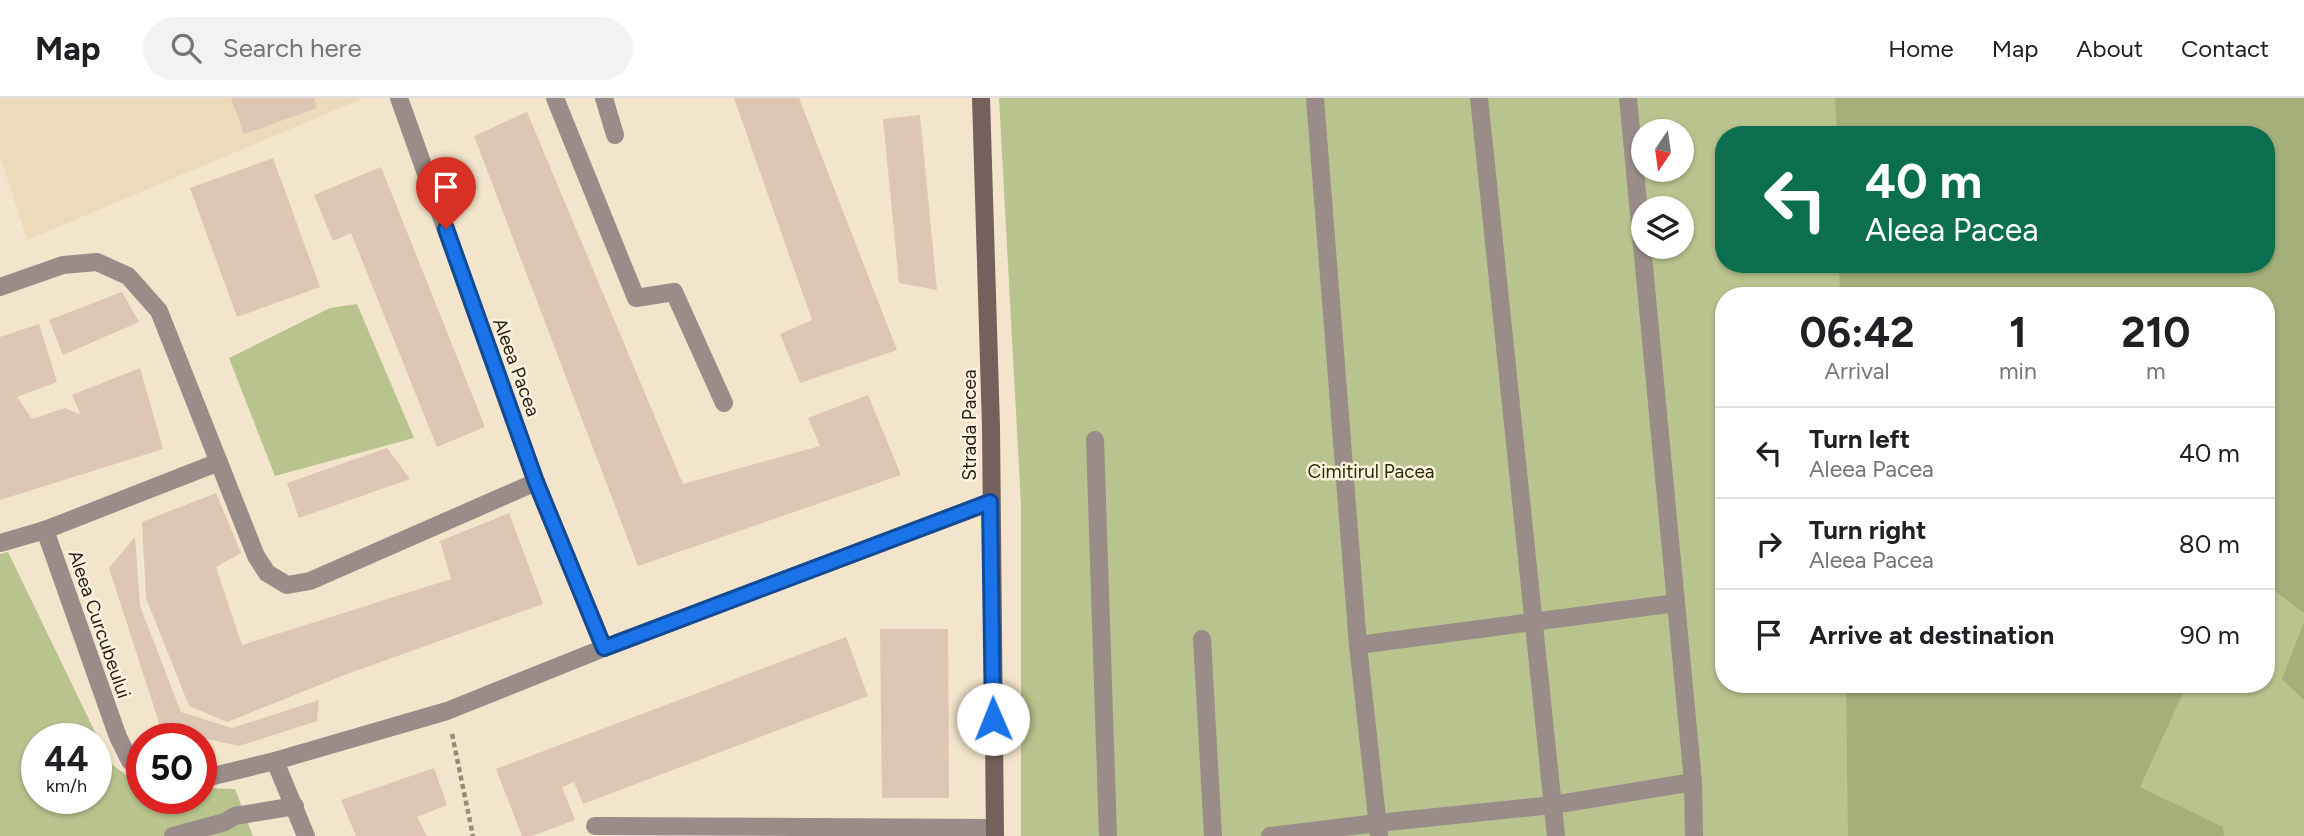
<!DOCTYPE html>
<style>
body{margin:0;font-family:Figtree,sans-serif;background:#f2f2f2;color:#202124;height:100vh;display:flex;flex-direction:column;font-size:26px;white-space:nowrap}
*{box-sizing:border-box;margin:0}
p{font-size:23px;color:#757577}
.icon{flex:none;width:38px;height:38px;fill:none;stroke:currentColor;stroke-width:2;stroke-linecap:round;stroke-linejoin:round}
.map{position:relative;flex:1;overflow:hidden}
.sheet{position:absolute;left:1715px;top:189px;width:560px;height:406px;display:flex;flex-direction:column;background:#fff;border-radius:28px;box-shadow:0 2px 5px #0004}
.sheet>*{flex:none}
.guide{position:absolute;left:1715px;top:28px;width:560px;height:147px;border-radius:28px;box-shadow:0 2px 5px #0004;background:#0b6e4f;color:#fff;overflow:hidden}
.needle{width:46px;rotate:193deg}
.buttons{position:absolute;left:1631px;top:21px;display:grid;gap:14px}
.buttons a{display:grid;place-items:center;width:63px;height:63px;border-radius:50%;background:#fff;box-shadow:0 2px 5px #0004;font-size:35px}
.speed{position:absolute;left:21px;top:625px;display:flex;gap:14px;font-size:35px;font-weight:700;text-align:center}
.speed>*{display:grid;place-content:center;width:91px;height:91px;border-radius:50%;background:#fff;box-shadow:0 2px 5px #0004;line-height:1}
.speed small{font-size:18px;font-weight:400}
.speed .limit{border:10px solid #d22;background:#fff;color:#111}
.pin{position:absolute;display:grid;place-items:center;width:60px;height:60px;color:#fff;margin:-72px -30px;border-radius:50% 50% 50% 0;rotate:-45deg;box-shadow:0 0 7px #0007}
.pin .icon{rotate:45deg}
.me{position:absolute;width:77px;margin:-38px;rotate:359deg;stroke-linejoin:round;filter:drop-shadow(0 0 5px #0008)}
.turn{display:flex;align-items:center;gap:24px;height:147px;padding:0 35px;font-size:32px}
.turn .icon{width:91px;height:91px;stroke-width:2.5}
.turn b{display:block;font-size:49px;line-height:60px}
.eta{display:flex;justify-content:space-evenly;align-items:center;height:119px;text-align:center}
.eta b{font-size:42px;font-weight:700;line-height:49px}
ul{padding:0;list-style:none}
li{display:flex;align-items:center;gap:21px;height:91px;padding:0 35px;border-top:2px solid #e0e0e0}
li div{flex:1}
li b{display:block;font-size:26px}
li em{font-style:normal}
header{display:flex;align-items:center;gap:42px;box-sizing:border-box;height:98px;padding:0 35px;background:#fff;border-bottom:2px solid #e0e0e0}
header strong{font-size:33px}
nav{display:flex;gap:38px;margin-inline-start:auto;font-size:24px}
.search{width:490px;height:63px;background:#f2f2f2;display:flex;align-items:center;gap:18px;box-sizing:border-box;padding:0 24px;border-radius:38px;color:#757577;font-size:26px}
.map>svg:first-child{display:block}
.built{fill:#ecdaba}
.green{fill:#b8c38d;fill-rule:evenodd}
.forest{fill:#a4af79}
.building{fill:#dec6b4}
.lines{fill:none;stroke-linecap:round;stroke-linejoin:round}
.path{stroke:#958b79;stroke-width:4.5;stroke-dasharray:5 3.5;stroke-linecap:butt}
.service{stroke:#998c89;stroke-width:18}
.pedestrian{stroke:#998c89;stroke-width:18}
.minor{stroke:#998c89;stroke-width:18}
.secondary{stroke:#74615d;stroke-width:18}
.route-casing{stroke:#114b97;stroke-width:18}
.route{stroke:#1a73e8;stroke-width:12}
.labels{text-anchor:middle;stroke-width:5;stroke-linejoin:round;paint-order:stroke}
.street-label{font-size:19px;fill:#241f16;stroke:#fef2de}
.park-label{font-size:19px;fill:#282e03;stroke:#fef2de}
</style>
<header>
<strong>Map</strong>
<div class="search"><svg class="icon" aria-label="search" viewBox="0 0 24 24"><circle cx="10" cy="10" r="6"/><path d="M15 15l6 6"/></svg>Search here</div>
<nav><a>Home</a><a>Map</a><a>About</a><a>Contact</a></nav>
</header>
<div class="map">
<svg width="2304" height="738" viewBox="0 0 2304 738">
<rect width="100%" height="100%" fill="#f3e5cb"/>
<polygon class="built" points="0,0 364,0 27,142 0,58"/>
<g class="green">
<path d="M999,0H2304V738H1021V407ZM1643,33H1682V72H1643ZM1724,37H2266V166H1724ZM1643,110H1682V149H1643ZM1724,198H2266V586H1724Z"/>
<polygon points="357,206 414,340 275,378 229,260 330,210"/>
<path d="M8,454L110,665L142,689V700H201V690L235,691L253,738H0V456ZM37,640H96V700H37Z"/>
</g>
<g class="forest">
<polygon points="1835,0 2304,0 2304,515 2266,486 2266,198 1840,198 1839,166 2266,166 2266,37 1837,37"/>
<polygon points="2304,524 2304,602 2282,581"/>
<polygon points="1846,586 2187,586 2140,689 2223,729 2224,738 1848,738"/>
</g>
<g class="building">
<polygon points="231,0 314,0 317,10 244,36"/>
<polygon points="734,0 799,0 897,252 800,285 780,236 812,222"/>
<polygon points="527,14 683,386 820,348 808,320 868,297 901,377 638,468 474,38"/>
<polygon points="920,17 937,192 899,185 883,21"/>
<polygon points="273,60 320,189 237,219 190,90"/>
<polygon points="381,69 485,329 437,349 351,135 333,143 314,97"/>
<polygon points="122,194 139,224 63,257 49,222"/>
<polygon points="39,226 57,284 17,299 32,321 65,310 81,317 72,297 140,270 163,351 0,402 0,239"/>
<polygon points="387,350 410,381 299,420 287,385"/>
<polygon points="216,395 241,455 216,469 242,547 451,481 440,443 509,415 543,506 347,576 227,624 189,608 146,500 142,424"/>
<polygon points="135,439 140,508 181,614 232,630 319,602 317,623 239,648 161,631 109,470"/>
<polygon points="880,531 948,531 949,700 882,700"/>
<polygon points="846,539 868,598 583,706 574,684 562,689 575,722 532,738 522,738 496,671"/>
<polygon points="434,670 447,707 417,719 427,738 356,738 341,702"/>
</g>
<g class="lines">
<polyline class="path" points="452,636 473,738"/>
<g class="service">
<polyline points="555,0 636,200 674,194 724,305"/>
<polyline points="604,0 615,37"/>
<polyline points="1315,0 1358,547 1379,738"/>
<polyline points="1479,0 1556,738"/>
<polyline points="1628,0 1693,684 1694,738"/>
<polyline points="1095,342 1108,738"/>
<polyline points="1202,541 1213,738"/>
<polyline points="1358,547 1676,505"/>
<polyline points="1270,738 1377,725 1553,707 1693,684"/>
</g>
<polyline class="pedestrian" points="173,738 225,724 235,718 295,708"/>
<g class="minor">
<polyline points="399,0 536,384 604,550 990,404"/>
<polyline points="0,189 63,167 97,164 128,178 159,213 256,458 267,475 287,487 310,483 536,384"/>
<polyline points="45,432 219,364"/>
<polyline points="0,445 45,432 118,639 130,663 142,670"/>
<polyline points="275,663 447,613 604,550"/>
<polyline points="201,681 275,663 306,738"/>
<polyline points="595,728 995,730"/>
</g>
<polyline class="secondary" points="981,0 991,329 995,738"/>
</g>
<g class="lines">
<defs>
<polyline id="route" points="446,131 536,384 604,550 990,404 993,621"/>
</defs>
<use href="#route" class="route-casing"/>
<use href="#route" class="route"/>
</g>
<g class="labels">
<g class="street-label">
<text transform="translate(517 269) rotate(70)" y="7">Aleea Pacea</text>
<text transform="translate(969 327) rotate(-90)" y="7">Strada Pacea</text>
<text transform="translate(100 526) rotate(71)" y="7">Aleea Curcubeului</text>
</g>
<g class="park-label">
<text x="1371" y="380">Cimitirul Pacea</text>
</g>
</g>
</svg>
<div class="buttons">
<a><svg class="needle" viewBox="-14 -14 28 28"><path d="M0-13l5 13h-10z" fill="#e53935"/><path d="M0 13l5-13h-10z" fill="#757577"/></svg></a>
<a><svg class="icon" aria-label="layers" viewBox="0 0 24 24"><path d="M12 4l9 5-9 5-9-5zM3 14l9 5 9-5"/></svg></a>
</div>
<div class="speed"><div>44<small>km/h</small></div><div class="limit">50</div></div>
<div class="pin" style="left:446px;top:131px;background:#d93025"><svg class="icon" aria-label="arrive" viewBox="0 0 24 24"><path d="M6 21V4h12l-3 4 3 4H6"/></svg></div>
<svg class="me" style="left:993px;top:621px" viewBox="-20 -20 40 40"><circle r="19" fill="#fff"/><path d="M0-13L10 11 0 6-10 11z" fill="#1a73e8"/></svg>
<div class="guide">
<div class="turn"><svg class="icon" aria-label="left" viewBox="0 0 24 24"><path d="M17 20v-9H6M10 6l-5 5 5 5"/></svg><div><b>40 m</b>Aleea Pacea</div></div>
</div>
<section class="sheet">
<div class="eta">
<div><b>06:42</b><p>Arrival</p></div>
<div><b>1</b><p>min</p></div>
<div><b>210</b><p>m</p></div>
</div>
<ul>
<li><svg class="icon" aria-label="left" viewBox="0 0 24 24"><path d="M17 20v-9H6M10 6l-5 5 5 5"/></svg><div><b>Turn left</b><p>Aleea Pacea</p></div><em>40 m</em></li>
<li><svg class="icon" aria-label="right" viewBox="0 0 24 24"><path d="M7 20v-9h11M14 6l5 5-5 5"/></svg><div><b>Turn right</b><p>Aleea Pacea</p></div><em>80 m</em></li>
<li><svg class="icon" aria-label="arrive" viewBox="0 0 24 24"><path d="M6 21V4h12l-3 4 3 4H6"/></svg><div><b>Arrive at destination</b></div><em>90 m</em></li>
</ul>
</section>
</div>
